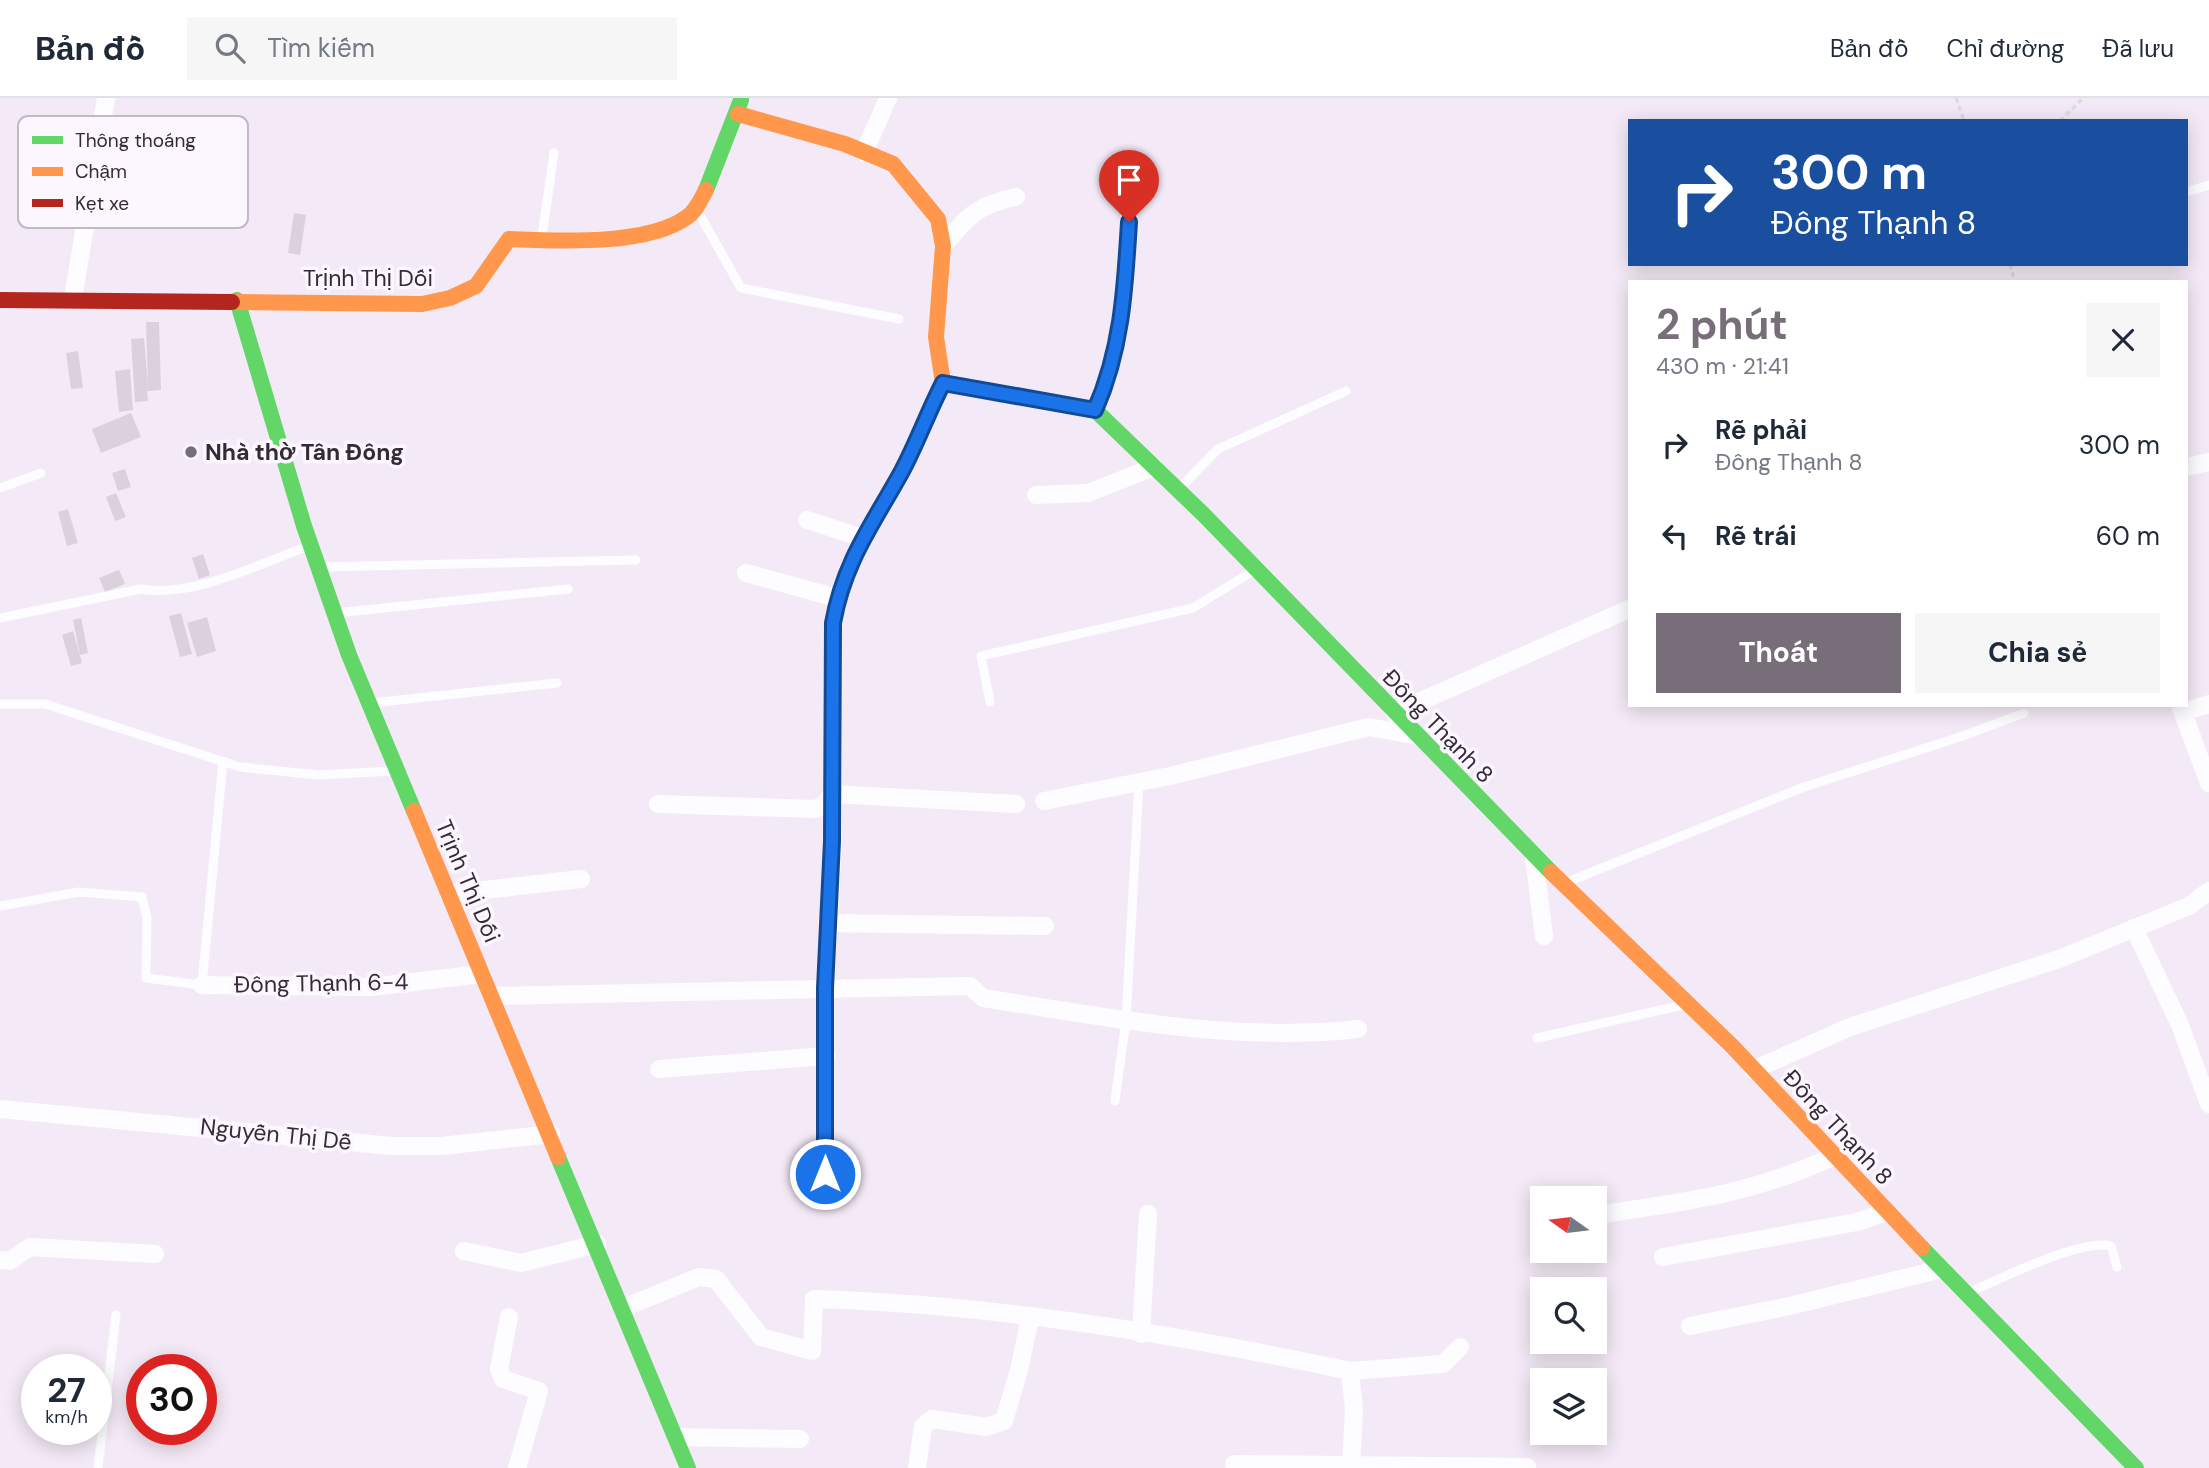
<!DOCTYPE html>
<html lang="vi">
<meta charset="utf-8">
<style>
body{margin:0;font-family:"DM Sans",sans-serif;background:#f6f6f7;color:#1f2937;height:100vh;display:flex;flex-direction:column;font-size:26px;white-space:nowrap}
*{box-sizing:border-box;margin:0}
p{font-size:23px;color:#747a83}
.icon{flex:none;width:38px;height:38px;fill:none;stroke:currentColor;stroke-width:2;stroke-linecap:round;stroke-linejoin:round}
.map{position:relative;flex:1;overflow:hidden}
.details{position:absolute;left:1628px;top:182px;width:560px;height:427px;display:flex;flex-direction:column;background:#fff;border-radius:0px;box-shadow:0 4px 18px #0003}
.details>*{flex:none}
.hud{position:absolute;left:1628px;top:21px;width:560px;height:147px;border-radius:0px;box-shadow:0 4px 18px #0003;background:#1a4fa0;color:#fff;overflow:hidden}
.needle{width:46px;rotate:284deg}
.buttons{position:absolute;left:1530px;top:1088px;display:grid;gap:14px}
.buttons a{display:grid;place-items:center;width:77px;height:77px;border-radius:0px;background:#fff;box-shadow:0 4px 18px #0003;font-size:35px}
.speed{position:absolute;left:21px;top:1256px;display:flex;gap:14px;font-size:35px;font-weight:700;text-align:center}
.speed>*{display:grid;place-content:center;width:91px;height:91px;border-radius:50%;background:#fff;box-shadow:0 4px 18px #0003;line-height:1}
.speed small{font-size:18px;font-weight:400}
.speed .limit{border:10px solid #d22;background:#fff;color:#111}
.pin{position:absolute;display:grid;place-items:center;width:60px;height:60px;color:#fff;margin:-72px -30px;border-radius:50% 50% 50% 0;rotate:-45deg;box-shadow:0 0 7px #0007}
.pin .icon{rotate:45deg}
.me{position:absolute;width:77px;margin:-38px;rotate:0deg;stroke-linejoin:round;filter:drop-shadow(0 0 5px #0008)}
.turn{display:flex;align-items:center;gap:24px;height:147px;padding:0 28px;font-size:32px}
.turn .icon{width:91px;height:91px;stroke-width:2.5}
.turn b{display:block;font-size:49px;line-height:60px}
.round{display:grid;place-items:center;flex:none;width:74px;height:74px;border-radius:0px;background:#f6f6f7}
.headline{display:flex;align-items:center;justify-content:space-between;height:119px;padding:0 28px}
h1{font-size:42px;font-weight:700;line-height:52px;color:#776e7a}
.button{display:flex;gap:14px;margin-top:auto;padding:14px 28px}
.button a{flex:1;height:80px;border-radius:0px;background:#776e7a;color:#fff;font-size:28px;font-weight:700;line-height:80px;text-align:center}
.button a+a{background:#f6f6f7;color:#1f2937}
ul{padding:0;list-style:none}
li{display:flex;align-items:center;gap:21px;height:91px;padding:0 28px}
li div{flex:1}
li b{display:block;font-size:26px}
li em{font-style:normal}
header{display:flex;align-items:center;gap:42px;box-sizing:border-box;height:98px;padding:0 35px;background:#fff;border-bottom:2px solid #e0e1e3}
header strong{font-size:33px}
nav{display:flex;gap:38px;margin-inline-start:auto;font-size:24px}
.search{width:490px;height:63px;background:#f6f6f7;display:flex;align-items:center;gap:18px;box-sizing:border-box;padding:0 24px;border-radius:0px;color:#747a83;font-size:26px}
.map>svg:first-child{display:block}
.building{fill:#dad1dc}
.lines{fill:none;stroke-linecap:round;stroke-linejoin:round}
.path{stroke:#dedbdf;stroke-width:3.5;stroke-dasharray:5 3.5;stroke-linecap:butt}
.lane{stroke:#fdfcfe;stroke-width:9}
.street{stroke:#fdfcfe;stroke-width:18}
.fast{stroke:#63d668;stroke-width:16}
.slow{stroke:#ff974d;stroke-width:16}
.jam{stroke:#b3261e;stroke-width:16}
.route-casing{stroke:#114b97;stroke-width:18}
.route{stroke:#1a73e8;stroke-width:12}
.poi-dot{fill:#776e7a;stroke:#fcf7fe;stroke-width:2.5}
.labels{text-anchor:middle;stroke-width:7;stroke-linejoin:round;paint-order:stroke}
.street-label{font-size:23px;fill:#342b37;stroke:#fcf7fe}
.poi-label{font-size:23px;font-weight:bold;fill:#342b37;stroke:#fcf7fe;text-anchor:start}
.key{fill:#fcf7fe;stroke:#c0bac2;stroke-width:2}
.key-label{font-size:19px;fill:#342b37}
</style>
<header>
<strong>Bản đồ</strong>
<div class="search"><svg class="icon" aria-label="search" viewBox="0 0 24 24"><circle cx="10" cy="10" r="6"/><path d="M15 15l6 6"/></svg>Tìm kiếm</div>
<nav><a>Bản đồ</a><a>Chỉ đường</a><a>Đã lưu</a></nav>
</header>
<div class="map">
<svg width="2209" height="1370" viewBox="0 0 2209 1370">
<rect width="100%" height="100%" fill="#f4eaf7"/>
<g class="building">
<polygon points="294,115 306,117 300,157 288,155"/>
<polygon points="146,224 159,224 161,292 147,293 148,303 135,304 131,241 144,240 148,288"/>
<polygon points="78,253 83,290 71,291 66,255"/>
<polygon points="130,271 133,312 119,314 115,273"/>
<polygon points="131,315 141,339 101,355 92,331"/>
<polygon points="125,371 131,389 118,393 112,375"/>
<polygon points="116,395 126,419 115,423 106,399"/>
<polygon points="68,411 78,445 67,448 58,414"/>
<polygon points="203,456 210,477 199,481 192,460"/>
<polygon points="119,472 125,486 105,494 99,480"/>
<polygon points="181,515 192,556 180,559 169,518"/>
<polygon points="207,519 216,553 197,559 187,525"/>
<polygon points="81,520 88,555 80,557 73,522"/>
<polygon points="73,533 82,565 71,568 62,537"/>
</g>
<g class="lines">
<g class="path">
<polyline points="1956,0 1964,23"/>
<polyline points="2060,23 2083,0"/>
<polyline points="2010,166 2015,184"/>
</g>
<g class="lane">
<polyline points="2186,94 2209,87"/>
<polyline points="697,112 741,190 899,221"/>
<polyline points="542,138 554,55"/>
<polyline points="0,390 41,375"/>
<polyline points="1179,391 1218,351 1346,293"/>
<polyline points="323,469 636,462"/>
<polyline points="336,515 568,491"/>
<path d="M0,520L141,491C194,500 258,466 309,448"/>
<polyline points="990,604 981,558 1193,510 1255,472"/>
<polyline points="372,605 557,585"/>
<polyline points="0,606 45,606 240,669 319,677 394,673"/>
<polyline points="1567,784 1804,689 1960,639 2024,615"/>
<polyline points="0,808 79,794 142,799 147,820 146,880 202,887 223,663"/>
<polyline points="1537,940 1683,907"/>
<polyline points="1115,1003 1126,923 1139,684"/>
<path d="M1970,1194C2000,1181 2082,1140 2111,1148L2117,1169"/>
<polyline points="98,1370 116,1217"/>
</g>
<g class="street">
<polyline points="864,55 888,0"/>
<path d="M943,148C967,119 978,106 1016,99"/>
<polyline points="73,201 106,0"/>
<path d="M1095,312C1126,243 1126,172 1130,98"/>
<polyline points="2186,369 2209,364"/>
<polyline points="1036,397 1088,395 1154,369"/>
<polyline points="807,422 863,440"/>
<polyline points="746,475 837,500"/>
<polyline points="2180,607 2209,685"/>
<polyline points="2183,614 2209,606"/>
<polyline points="1394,615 1629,511"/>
<polyline points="1044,703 1170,678 1369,629 1413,637"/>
<polyline points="658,706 815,711 824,707 832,696 1016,706"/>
<polyline points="1534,759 1544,838"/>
<polyline points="449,796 581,781"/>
<polyline points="827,825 1045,828"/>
<polyline points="2134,830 2180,927 2209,1006"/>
<polyline points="202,887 370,889 482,876"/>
<path d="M492,898L970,888L983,900C1106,919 1233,945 1358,931"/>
<polyline points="659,971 826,958"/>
<polyline points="1753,972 1850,929 2059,861 2189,808 2209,793"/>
<polyline points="0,1011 392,1048 441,1048 551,1036"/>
<path d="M825,1076V890L833,743V525C844,461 873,427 902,373C917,345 928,314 943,285"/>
<path d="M1603,1116C1687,1104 1756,1095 1834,1058"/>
<polyline points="464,1153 521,1165 597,1146"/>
<polyline points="1663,1159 1857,1124 1887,1114"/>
<polyline points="0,1162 10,1163 30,1149 155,1156"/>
<path d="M623,1210L699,1179L716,1181L761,1239L812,1253L814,1201C990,1206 1177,1236 1350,1273L1354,1311L1351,1370"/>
<polyline points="509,1219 499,1271 503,1281 539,1293 517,1370"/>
<polyline points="1690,1228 1785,1209 1942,1171"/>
<polyline points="1141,1236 1148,1116"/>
<polyline points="1350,1273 1443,1266 1460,1249"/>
<polyline points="676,1339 800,1341"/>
<polyline points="1234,1366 1527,1369"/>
<polyline points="917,1370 923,1328 932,1321 986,1329 1004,1323 1019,1272 1030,1220"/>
</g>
<g class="fast">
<polyline points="706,92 741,2"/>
<polyline points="237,202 304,428 349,557 414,713"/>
<polyline points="1046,303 1095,312 1204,417 1551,774"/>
<polyline points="558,1059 688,1370"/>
<polyline points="1922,1150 2136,1370"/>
</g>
<g class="slow">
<polyline points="738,16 845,46 893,66 938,121 943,148 936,239 943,285 1046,303"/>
<path d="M232,204L422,206L450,200L476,188L509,141C557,143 648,148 687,119C696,113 701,101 706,92"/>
<polyline points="414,713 558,1059"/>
<polyline points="1551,774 1732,948 1922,1150"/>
</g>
<polyline class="jam" points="0,202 232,204"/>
</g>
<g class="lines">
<defs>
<path id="route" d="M825,1076V890L832,743L833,525C844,463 873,426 902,373C917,345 928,314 943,285L1095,312C1122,251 1125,190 1129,124"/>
</defs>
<use href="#route" class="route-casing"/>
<use href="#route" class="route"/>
</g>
<circle class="poi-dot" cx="191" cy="354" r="7"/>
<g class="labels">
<g class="street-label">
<text x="368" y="188">Trịnh Thị Dối</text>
<text transform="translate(1438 628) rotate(46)" y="8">Đông Thạnh 8</text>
<text transform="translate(468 783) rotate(67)" y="8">Trịnh Thị Dối</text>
<text transform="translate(321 885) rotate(-1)" y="8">Đông Thạnh 6-4</text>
<text transform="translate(1838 1029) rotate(47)" y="8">Đông Thạnh 8</text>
<text transform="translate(276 1036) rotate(6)" y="8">Nguyễn Thị Dễ</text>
</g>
<g class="poi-label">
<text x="205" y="362">Nhà thờ Tân Đông</text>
</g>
</g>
<rect x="18" y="18" width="230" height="112" rx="10" class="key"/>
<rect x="32" y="38" width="31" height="8" fill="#63d668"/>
<rect x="32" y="69" width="31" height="9" fill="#ff974d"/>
<rect x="32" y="101" width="31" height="8" fill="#b3261e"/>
<g class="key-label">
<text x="75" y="49">Thông thoáng</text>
<text x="75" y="80">Chậm</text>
<text x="75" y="112">Kẹt xe</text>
</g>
</svg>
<div class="buttons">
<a><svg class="needle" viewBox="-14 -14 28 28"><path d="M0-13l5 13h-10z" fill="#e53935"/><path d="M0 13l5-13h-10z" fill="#747a83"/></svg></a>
<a><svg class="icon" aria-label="search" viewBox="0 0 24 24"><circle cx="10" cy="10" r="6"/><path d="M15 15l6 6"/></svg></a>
<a><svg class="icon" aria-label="layers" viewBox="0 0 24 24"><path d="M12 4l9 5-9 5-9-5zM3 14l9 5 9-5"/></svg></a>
</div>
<div class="speed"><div>27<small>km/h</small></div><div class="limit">30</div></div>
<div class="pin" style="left:1129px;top:124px;background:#d93025"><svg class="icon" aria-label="arrive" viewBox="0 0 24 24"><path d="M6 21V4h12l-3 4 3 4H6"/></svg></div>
<svg class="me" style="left:825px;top:1076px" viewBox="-20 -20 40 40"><circle r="17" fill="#1a73e8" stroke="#fff" stroke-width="3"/><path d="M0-11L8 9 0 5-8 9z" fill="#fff"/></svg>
<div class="hud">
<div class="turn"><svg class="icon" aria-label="right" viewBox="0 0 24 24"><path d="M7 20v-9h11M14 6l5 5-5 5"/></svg><div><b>300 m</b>Đông Thạnh 8</div></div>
</div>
<section class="details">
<div class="headline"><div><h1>2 phút</h1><p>430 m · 21:41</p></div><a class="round"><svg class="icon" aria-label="close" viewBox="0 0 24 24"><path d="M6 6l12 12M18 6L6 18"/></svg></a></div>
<ul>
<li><svg class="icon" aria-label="right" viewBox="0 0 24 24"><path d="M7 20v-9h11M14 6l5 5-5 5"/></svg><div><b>Rẽ phải</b><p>Đông Thạnh 8</p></div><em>300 m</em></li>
<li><svg class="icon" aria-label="left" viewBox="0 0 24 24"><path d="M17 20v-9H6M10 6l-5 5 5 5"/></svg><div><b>Rẽ trái</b></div><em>60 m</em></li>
</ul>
<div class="button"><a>Thoát</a><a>Chia sẻ</a></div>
</section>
</div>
